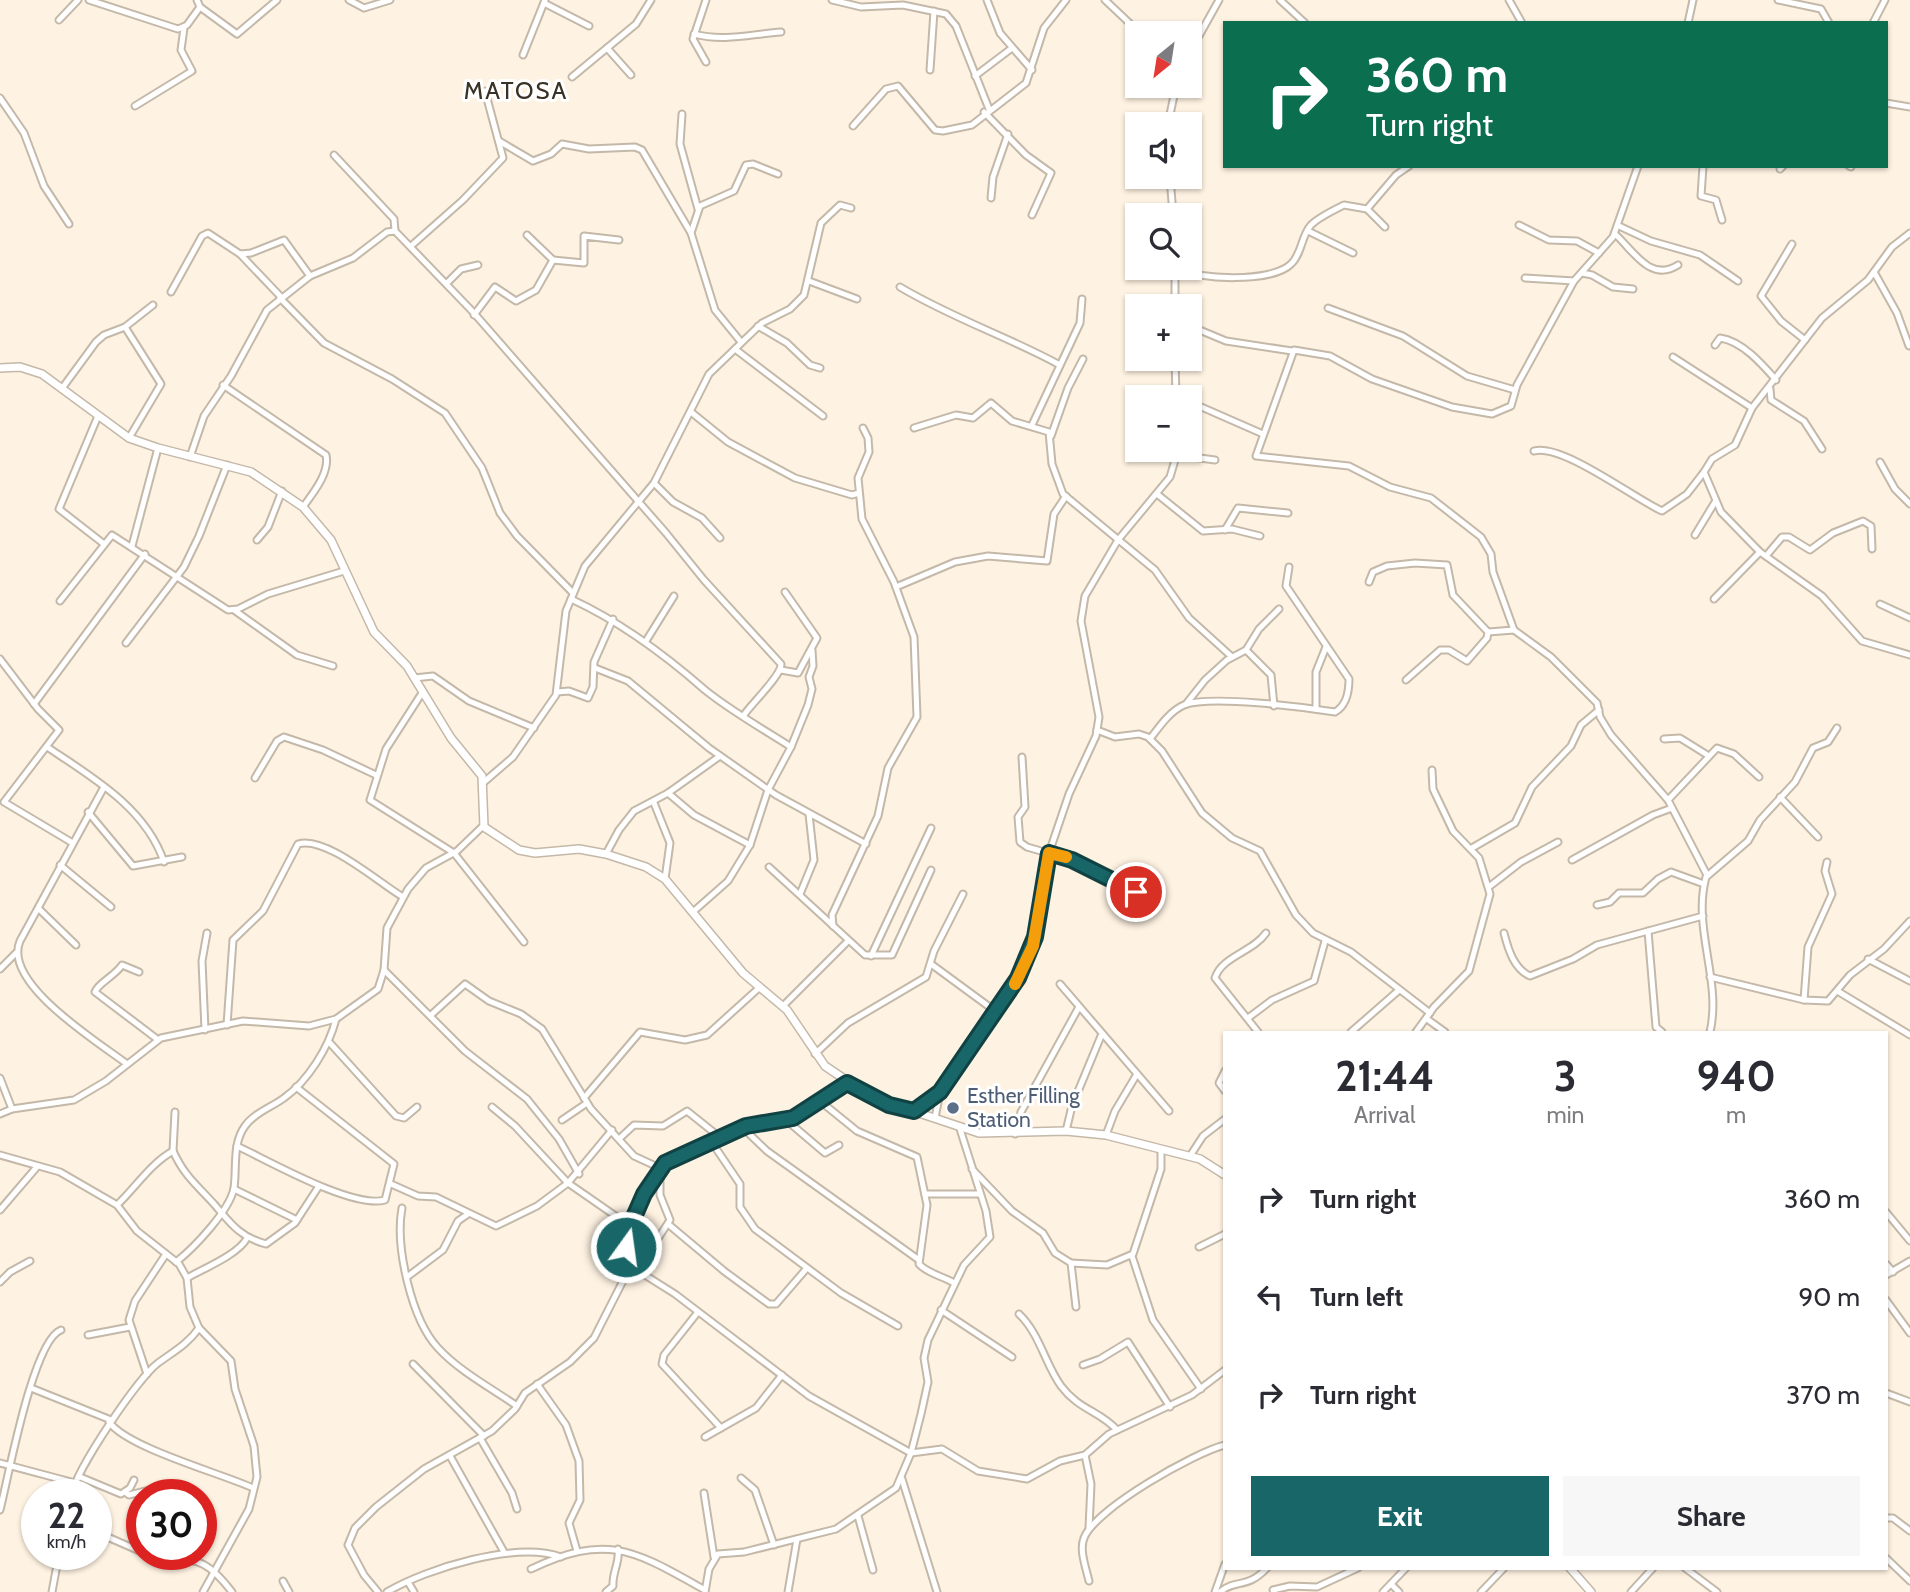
<!DOCTYPE html>
<meta charset="utf-8">
<style>
body{margin:0;font-family:Cabin,sans-serif;background:#f7f7f7;color:#2b2b33;height:100vh;display:flex;flex-direction:column;font-size:26px;white-space:nowrap}
*{box-sizing:border-box;margin:0}
p{font-size:23px;color:#7c7c81}
.icon{flex:none;width:38px;height:38px;fill:none;stroke:currentColor;stroke-width:2;stroke-linecap:round;stroke-linejoin:round}
.map{position:relative;flex:1;overflow:hidden}
.side{position:absolute;left:1223px;top:1031px;width:665px;height:539px;display:flex;flex-direction:column;background:#fff;border-radius:0px;box-shadow:0 2px 5px #0004}
.side>*{flex:none}
.guide{position:absolute;left:1223px;top:21px;width:665px;height:147px;border-radius:0px;box-shadow:0 2px 5px #0004;background:#0b6e4f;color:#fff;overflow:hidden}
.needle{width:46px;rotate:210deg}
.controls{position:absolute;left:1125px;top:21px;display:grid;gap:14px}
.controls a{display:grid;place-items:center;width:77px;height:77px;border-radius:0px;background:#fff;box-shadow:0 2px 5px #0004;font-size:35px}
.speed{position:absolute;left:21px;top:1479px;display:flex;gap:14px;font-size:35px;font-weight:700;text-align:center}
.speed>*{display:grid;place-content:center;width:91px;height:91px;border-radius:50%;background:#fff;box-shadow:0 2px 5px #0004;line-height:1}
.speed small{font-size:18px;font-weight:400}
.speed .limit{border:10px solid #d22;background:#fff;color:#111}
.pin{position:absolute;display:grid;place-items:center;width:60px;height:60px;color:#fff;margin:-30px;border:4px solid #fff;border-radius:50%;box-shadow:0 2px 7px #0007}
.me{position:absolute;width:77px;margin:-38px;rotate:14deg;stroke-linejoin:round;filter:drop-shadow(0 0 5px #0008)}
.turn{display:flex;align-items:center;gap:24px;height:147px;padding:0 28px;font-size:32px}
.turn .icon{width:91px;height:91px;stroke-width:2.5}
.turn b{display:block;font-size:49px;line-height:60px}
.eta{display:flex;justify-content:space-evenly;align-items:center;height:119px;text-align:center}
.eta b{font-size:42px;font-weight:800;line-height:49px}
.action{display:flex;gap:14px;margin-top:auto;padding:14px 28px}
.action a{flex:1;height:80px;border-radius:0px;background:#186667;color:#fff;font-size:28px;font-weight:800;line-height:80px;text-align:center}
.action a+a{background:#f7f7f7;color:#2b2b33}
ul{padding:0;list-style:none}
li{display:flex;align-items:center;gap:21px;height:98px;padding:0 28px}
li div{flex:1}
li b{display:block;font-size:26px}
li em{font-style:normal}
.map>svg:first-child{display:block}
.lines{fill:none;stroke-linecap:round;stroke-linejoin:round}
.minor-casing{stroke:#c4b8a9;stroke-width:9}
.tertiary-casing{stroke:#c4b8a9;stroke-width:10}
.minor{stroke:#fff;stroke-width:5}
.tertiary{stroke:#fff;stroke-width:7}
.route-casing{stroke:#104243;stroke-width:18}
.route{stroke:#186667;stroke-width:12}
.slow{stroke:#f59e0b;stroke-width:12}
.service-dot{fill:#5c6f8a;stroke:#fff;stroke-width:2.5}
.labels{text-anchor:middle;stroke-width:6;stroke-linejoin:round;paint-order:stroke}
.service-label{font-size:21px;fill:#4e5e75;stroke:#fff;text-anchor:start}
.quarter-label{font-size:24px;letter-spacing:2px;fill:#3a3125;stroke:#fff}
</style>
<div class="map">
<svg width="1910" height="1592" viewBox="0 0 1910 1592">
<rect width="100%" height="100%" fill="#fef2e2"/>
<g class="lines">
<defs>
<g id="minor">
<polyline points="89,0 178,29 187,25 200,7"/>
<polyline points="197,0 200,7 237,34 277,0"/>
<polyline points="349,0 364,8 390,0"/>
<polyline points="706,0 693,39 706,62"/>
<polyline points="832,0 861,7 903,5 946,14 956,26 989,109"/>
<polyline points="987,0 1000,33 1032,70"/>
<polyline points="1105,0 1140,33"/>
<polyline points="1280,0 1305,23"/>
<polyline points="1509,0 1522,23"/>
<polyline points="1778,0 1821,9 1829,23"/>
<polyline points="544,3 589,26"/>
<polyline points="59,20 78,0"/>
<polyline points="1688,23 1693,0"/>
<polyline points="1873,23 1885,0"/>
<path d="M694,34C724,42 751,34 781,32"/>
<polyline points="607,48 631,75"/>
<polyline points="1190,52 1219,0"/>
<polyline points="523,55 545,0"/>
<polyline points="930,70 934,11"/>
<polyline points="975,76 1012,48"/>
<polyline points="572,77 636,24 651,0"/>
<polyline points="0,98 24,133 44,186 69,224"/>
<polyline points="1886,103 1910,107"/>
<polyline points="135,106 192,71 181,50 184,28"/>
<polyline points="984,112 1026,155 1051,173 1032,215"/>
<polyline points="682,114 680,144 698,209"/>
<polyline points="1168,124 1176,86"/>
<polyline points="853,126 886,89 898,86 935,130 943,131 972,125 1026,83 1044,28 1066,0"/>
<polyline points="499,141 533,161 551,154 562,144 589,149 635,147 642,150 691,233 715,310 741,342"/>
<polyline points="334,155 394,219 395,231"/>
<polyline points="1638,166 1613,237 1574,281 1517,385 1511,406 1492,414 1452,407 1372,379 1330,356 1294,350 1256,456 1349,466 1390,487 1431,498 1481,537 1491,554 1493,572 1514,630 1551,657 1597,703 1600,717 1611,735 1668,800 1707,875"/>
<polyline points="1703,166 1701,196 1716,200 1722,220"/>
<polyline points="1849,166 1851,167"/>
<polyline points="1780,169 1783,166"/>
<polyline points="1170,177 1173,215"/>
<polyline points="991,198 993,177 1008,134"/>
<polyline points="1367,209 1385,227"/>
<polyline points="1519,225 1549,240 1577,241 1599,253"/>
<polyline points="1619,226 1651,241 1700,255 1738,281"/>
<polyline points="1308,231 1353,253"/>
<polyline points="691,233 700,206 734,191 746,165 753,164 778,174"/>
<polyline points="1910,233 1892,247 1868,280 1822,318 1752,408 1735,445 1712,459 1704,472 1721,512 1760,552 1822,596 1862,641 1910,655"/>
<path d="M1615,234C1633,250 1650,283 1678,265"/>
<polyline points="527,235 553,260"/>
<polyline points="1792,244 1761,296 1781,321 1805,340"/>
<polyline points="411,246 463,200 503,158 485,91"/>
<polyline points="240,254 281,297"/>
<path d="M1175,268C1197,280 1272,283 1291,264C1302,254 1301,236 1311,225C1319,217 1334,210 1344,205L1367,209L1396,175L1409,166"/>
<polyline points="1175,268 1175,306"/>
<polyline points="1874,272 1897,313 1909,346"/>
<polyline points="1582,273 1592,275 1613,287 1633,289"/>
<polyline points="1525,278 1574,281"/>
<polyline points="809,281 857,299"/>
<polyline points="447,283 461,269 478,265"/>
<path d="M900,287C950,317 1006,336 1058,364"/>
<polyline points="171,292 202,236 208,233 240,254 251,253 284,240 310,276"/>
<polyline points="280,298 324,343 392,379 445,413 482,468 500,513 517,536 573,593"/>
<polyline points="1328,308 1403,336 1467,376 1515,390"/>
<polyline points="474,315 495,287 516,301 536,290 553,260 584,263 584,236 619,240"/>
<polyline points="758,326 787,343 810,365 820,368"/>
<polyline points="1190,326 1226,341 1292,351"/>
<polyline points="125,327 161,384 129,438"/>
<path d="M1715,345L1720,338C1742,341 1762,364 1776,380"/>
<polyline points="735,349 823,416"/>
<polyline points="1673,357 1752,408"/>
<polyline points="1175,359 1176,397"/>
<path d="M223,385L326,455C330,473 313,493 303,507"/>
<polyline points="63,387 96,342 104,335 125,327 153,305"/>
<polyline points="1770,389 1771,400 1804,421 1822,449"/>
<polyline points="1190,402 1263,434"/>
<polyline points="691,412 728,442 795,478 852,495 859,493"/>
<polyline points="98,416 59,509 104,544"/>
<polyline points="1032,425 1080,323 1082,299"/>
<polyline points="914,428 956,415 973,418 991,403 1012,421 1049,432 1052,464 1063,494 1155,570 1189,618 1232,657"/>
<polyline points="1051,436 1068,388 1083,359"/>
<path d="M1534,451C1562,443 1635,499 1662,511L1687,494L1704,472"/>
<polyline points="1177,455 1215,460"/>
<path d="M190,457L204,416L231,376L267,310L310,276L353,258L387,232L395,231L473,312L666,533L704,580L781,664C782,675 752,703 744,715"/>
<polyline points="1880,462 1895,489 1910,504"/>
<polyline points="654,483 673,502 702,518 720,538"/>
<polyline points="1157,494 1203,531 1232,529 1260,536"/>
<polyline points="1225,530 1238,508 1288,513"/>
<polyline points="1695,535 1715,502"/>
<polyline points="257,540 268,527 282,491"/>
<polyline points="132,546 158,448"/>
<polyline points="1766,556 1782,537 1789,537 1810,550 1833,533 1863,521 1871,526 1872,549"/>
<polyline points="1369,582 1373,572 1387,566 1415,563 1447,565 1453,595 1488,632 1487,638 1467,661 1449,650 1440,650 1406,680"/>
<polyline points="896,587 955,562 988,556 1047,561 1054,514 1066,496"/>
<path d="M571,599C621,622 664,654 705,690C731,711 763,729 791,747"/>
<polyline points="1714,599 1760,552"/>
<polyline points="60,601 112,535 228,610 238,609 268,594 344,571"/>
<polyline points="1880,604 1910,618"/>
<polyline points="234,610 297,655 333,666"/>
<polyline points="1488,632 1514,630"/>
<polyline points="646,641 674,596"/>
<polyline points="126,643 184,567 199,536 227,465"/>
<polyline points="1246,650 1271,675 1274,706"/>
<polyline points="0,659 38,709 59,730 4,802 71,842"/>
<polyline points="595,668 628,681 709,748 776,795 866,844"/>
<polyline points="781,670 798,673 817,638 785,592"/>
<polyline points="414,678 433,676 469,701 534,728"/>
<polyline points="557,692 569,691 588,698 593,687 594,662 613,619"/>
<polyline points="422,693 386,749 370,800 454,853 524,942"/>
<polyline points="34,704 145,554"/>
<polyline points="1186,704 1205,680 1227,660 1246,650 1259,629 1279,609"/>
<polyline points="1316,709 1316,672 1326,647"/>
<polyline points="1097,730 1115,737 1139,734 1148,737 1162,751 1202,813 1232,838 1260,851 1296,915 1313,933 1351,952 1430,1013"/>
<path d="M1150,739C1159,727 1170,711 1184,705C1211,695 1303,707 1335,712C1346,706 1349,691 1349,679L1286,586L1289,567"/>
<polyline points="1664,739 1680,738 1709,756"/>
<path d="M47,747C92,777 146,808 164,862"/>
<polyline points="1022,757 1025,807 1018,817 1020,842 1027,847 1072,860 1136,892"/>
<polyline points="255,778 277,741 284,737 323,750 376,775"/>
<polyline points="484,782 513,757 556,695 566,611 585,566 654,483 709,374 762,323 790,309 804,295 821,223 840,205 851,208"/>
<path d="M104,787L20,941C2,983 98,1042 127,1064"/>
<polyline points="668,793 694,815 750,845"/>
<polyline points="1780,797 1818,837"/>
<polyline points="1668,800 1717,748 1734,754 1759,777"/>
<polyline points="654,803 670,843 665,879"/>
<polyline points="88,812 133,866 182,857"/>
<polyline points="1472,848 1515,823 1532,787 1571,746 1581,725 1599,710"/>
<polyline points="606,854 619,830 634,811 668,793 720,756"/>
<polyline points="1572,860 1653,815 1672,808"/>
<polyline points="60,865 111,907"/>
<polyline points="769,867 865,955 892,955 931,870"/>
<polyline points="1490,886 1521,862 1558,842"/>
<polyline points="800,894 814,860 809,814"/>
<polyline points="1597,905 1610,902 1619,893 1643,893 1658,879 1671,872 1704,884"/>
<polyline points="39,909 76,945"/>
<polyline points="694,911 728,881 750,845 768,790 791,747 808,705 812,689 809,677 813,666 812,650"/>
<polyline points="833,926 832,915 878,816 888,768 917,717 914,637 894,582 862,519 858,478 869,452 868,438 863,428"/>
<polyline points="1648,931 1656,1027 1662,1032"/>
<path d="M1504,933C1508,949 1514,969 1530,976L1573,959L1597,945L1703,916"/>
<polyline points="871,956 931,828"/>
<polyline points="1868,959 1910,981"/>
<polyline points="931,964 995,1011"/>
<polyline points="0,969 16,953"/>
<polyline points="384,970 465,1051 527,1099 559,1139 579,1174"/>
<path d="M139,972L122,965C115,976 98,983 95,992L157,1039"/>
<polyline points="1710,977 1804,1000 1828,1001 1850,975 1884,949 1910,921"/>
<polyline points="1060,984 1169,1111"/>
<polyline points="1839,992 1910,1035"/>
<polyline points="1804,1000 1808,947 1832,894 1825,871 1827,862"/>
<polyline points="783,1006 848,941"/>
<polyline points="431,1015 465,984 489,1001 521,1014 542,1029 591,1109 634,1156 660,1168 660,1195 670,1220 638,1269"/>
<polyline points="1248,1018 1272,1000 1314,981 1325,941"/>
<polyline points="1427,1019 1445,1032"/>
<path d="M227,1025L233,940L263,911L298,844C325,835 379,883 403,897"/>
<polyline points="205,1030 202,961 207,933"/>
<path d="M1258,1032L1215,978C1222,956 1253,952 1266,933"/>
<polyline points="1351,1032 1398,991"/>
<polyline points="1416,1032 1434,1007 1469,971 1490,894 1479,858 1453,831 1433,789 1432,770"/>
<path d="M1710,1032C1722,981 1692,928 1706,877L1748,841L1760,820L1795,782L1813,748L1828,742L1837,728"/>
<polyline points="330,1043 396,1116 404,1118 417,1107"/>
<polyline points="815,1054 848,1023 926,977 934,951 963,894"/>
<polyline points="1225,1071 1219,1083 1225,1091"/>
<polyline points="0,1078 12,1109"/>
<polyline points="584,1098 640,1032 685,1040 707,1035 760,987"/>
<path d="M820,1101L857,1131L917,1157L927,1205L919,1264C928,1274 943,1276 954,1283"/>
<polyline points="492,1107 515,1126 568,1183 630,1226"/>
<polyline points="913,1111 939,1093"/>
<polyline points="0,1114 12,1109 74,1100 106,1081 161,1038 243,1021 309,1026 336,1019 378,989 384,970 387,928 408,889 426,868 457,851 483,826"/>
<polyline points="935,1118 940,1092 1009,994 1029,957 1049,853 1069,794 1096,736 1099,717 1081,621 1085,596 1118,540 1170,477 1178,450"/>
<polyline points="785,1119 825,1153 839,1145"/>
<polyline points="562,1120 587,1103"/>
<polyline points="743,1128 767,1151 919,1260"/>
<polyline points="1066,1131 1072,1106 1101,1036"/>
<polyline points="1015,1134 1021,1112 1079,1007"/>
<polyline points="1106,1135 1115,1111 1137,1074"/>
<polyline points="619,1139 634,1125 663,1126 687,1111 722,1139"/>
<polyline points="713,1144 740,1184 740,1207 755,1229 841,1293 898,1326"/>
<path d="M237,1146C269,1161 353,1209 385,1200L394,1164L296,1087"/>
<polyline points="173,1151 175,1112"/>
<polyline points="0,1155 60,1172 117,1205 137,1231 179,1264 187,1278 190,1307 199,1328 231,1361 235,1389 254,1446 257,1477 249,1509 203,1592"/>
<polyline points="1190,1156 1203,1136 1225,1119"/>
<polyline points="972,1169 1012,1211 1043,1233 1055,1253 1071,1263 1076,1307"/>
<polyline points="391,1184 418,1196 436,1197 496,1226 537,1206 568,1183 612,1130"/>
<polyline points="234,1189 297,1220"/>
<polyline points="925,1194 980,1194"/>
<path d="M117,1205C136,1187 150,1164 173,1151C185,1177 196,1184 214,1204C231,1224 240,1237 266,1244L295,1223L319,1186"/>
<path d="M402,1208C395,1246 411,1319 438,1348C459,1371 491,1388 517,1406"/>
<polyline points="0,1210 36,1168"/>
<polyline points="1886,1212 1910,1241"/>
<polyline points="668,1224 724,1271 769,1304 776,1304 807,1268"/>
<polyline points="1199,1247 1225,1234"/>
<polyline points="1132,1256 1153,1320 1201,1389"/>
<path d="M176,1262C194,1248 230,1210 234,1188C237,1167 232,1144 245,1126C254,1113 272,1107 284,1098C308,1081 329,1047 336,1019"/>
<polyline points="1071,1263 1107,1265 1133,1254 1161,1169 1161,1151"/>
<polyline points="1886,1264 1893,1272"/>
<polyline points="629,1265 675,1294 809,1396 911,1453 942,1449 978,1471 1027,1479 1060,1461 1085,1455 1109,1434 1192,1395 1225,1370"/>
<polyline points="1886,1275 1910,1261"/>
<polyline points="407,1277 443,1250 458,1221 468,1214"/>
<path d="M187,1278C205,1268 239,1254 247,1238"/>
<polyline points="0,1282 10,1272 30,1261"/>
<polyline points="1886,1300 1910,1333"/>
<polyline points="941,1310 1012,1357"/>
<polyline points="698,1312 664,1355 662,1364 721,1428"/>
<path d="M1019,1314C1040,1334 1045,1364 1061,1386C1079,1410 1100,1411 1117,1430"/>
<polyline points="88,1335 130,1327"/>
<polyline points="413,1364 484,1436"/>
<polyline points="1083,1365 1100,1359 1128,1342 1170,1407"/>
<polyline points="147,1374 129,1320 135,1301 166,1254"/>
<polyline points="537,1384 566,1425 579,1461 580,1500 569,1523 577,1551"/>
<polyline points="31,1388 111,1420"/>
<polyline points="1886,1393 1910,1402"/>
<path d="M109,1422C128,1448 220,1473 253,1488"/>
<polyline points="705,1437 756,1408 782,1375"/>
<polyline points="480,1438 512,1493 517,1509"/>
<polyline points="1085,1455 1091,1484 1089,1528"/>
<polyline points="450,1456 504,1552"/>
<polyline points="0,1463 75,1483"/>
<polyline points="80,1477 121,1494 130,1488 134,1480"/>
<polyline points="741,1478 755,1490 774,1545"/>
<polyline points="902,1479 937,1592"/>
<polyline points="125,1492 129,1495 149,1490"/>
<polyline points="704,1493 714,1557"/>
<path d="M72,1494C76,1470 137,1379 158,1363C173,1352 188,1344 199,1328"/>
<path d="M0,1510C8,1479 33,1340 61,1330"/>
<polyline points="858,1516 873,1570"/>
<polyline points="1886,1518 1893,1518 1910,1531"/>
<polyline points="96,1532 142,1552"/>
<path d="M147,1554C192,1563 201,1551 232,1592"/>
<polyline points="1886,1558 1910,1581"/>
<polyline points="1685,1568 1717,1592"/>
<path d="M531,1569C608,1532 635,1551 705,1590"/>
<polyline points="283,1581 289,1592"/>
<path d="M1089,1581C1086,1568 1079,1550 1084,1538C1095,1509 1195,1452 1225,1445"/>
<polyline points="408,1582 414,1592"/>
<polyline points="1391,1584 1399,1592"/>
<polyline points="1273,1590 1290,1586 1317,1587 1358,1568"/>
<polyline points="52,1592 59,1554"/>
<polyline points="378,1592 364,1575 348,1545 355,1528 376,1507 424,1469 492,1431 515,1409 525,1393 570,1362 594,1338 629,1269 627,1243 630,1226 644,1194 665,1163 746,1126 793,1117 847,1083"/>
<path d="M387,1592C428,1568 516,1541 561,1557"/>
<path d="M606,1592L613,1586C612,1572 620,1563 618,1549"/>
<polyline points="705,1592 709,1569 718,1554 744,1552 836,1529 896,1488 911,1453 921,1414 928,1382 924,1358 928,1340 964,1265 990,1237 986,1211 960,1129"/>
<polyline points="788,1592 797,1539"/>
<polyline points="1215,1592 1225,1564"/>
<path d="M1220,1592C1237,1578 1246,1590 1267,1568"/>
<polyline points="1383,1592 1406,1568"/>
<polyline points="1481,1592 1504,1568"/>
<polyline points="1631,1592 1653,1568"/>
</g>
<g id="tertiary">
<polyline points="0,368 20,367 42,374 129,438 158,448 251,472 303,507 331,540 374,632 407,666 451,738 482,776 484,827 519,850 535,853 579,849 606,854 646,867 665,879 743,973 787,1010 825,1066 871,1097 979,1133 1066,1131 1106,1135 1200,1159 1225,1175"/>
<polyline points="1570,1568 1591,1592"/>
</g>
</defs>
<use href="#minor" class="minor-casing"/>
<use href="#tertiary" class="tertiary-casing"/>
<use href="#minor" class="minor"/>
<use href="#tertiary" class="tertiary"/>
</g>
<g class="lines">
<defs>
<polyline id="route" points="626,1247 630,1226 644,1194 665,1163 746,1126 793,1118 847,1083 889,1105 914,1111 940,1092 1018,978 1035,937 1049,853 1072,860 1136,892"/>
</defs>
<use href="#route" class="route-casing"/>
<use href="#route" class="route"/>
<polyline class="slow" points="1015,984 1033,946 1049,853 1066,857"/>
</g>
<circle class="service-dot" cx="953" cy="1108" r="7"/>
<g class="labels">
<g class="service-label">
<text x="967" y="1103">Esther Filling<tspan x="967" dy="24">Station</tspan></text>
</g>
<g class="quarter-label">
<text x="516" y="99">MATOSA</text>
</g>
</g>
</svg>
<div class="controls">
<a><svg class="needle" viewBox="-14 -14 28 28"><path d="M0-13l5 13h-10z" fill="#e53935"/><path d="M0 13l5-13h-10z" fill="#7c7c81"/></svg></a>
<a><svg class="icon" aria-label="sound" viewBox="0 0 24 24"><path d="M4 9h4l5-4v14l-5-4H4zM17 9q2 3 0 6"/></svg></a>
<a><svg class="icon" aria-label="search" viewBox="0 0 24 24"><circle cx="10" cy="10" r="6"/><path d="M15 15l6 6"/></svg></a>
<a>+</a>
<a>−</a>
</div>
<div class="speed"><div>22<small>km/h</small></div><div class="limit">30</div></div>
<div class="pin" style="left:1136px;top:892px;background:#d93025"><svg class="icon" aria-label="arrive" viewBox="0 0 24 24"><path d="M6 21V4h12l-3 4 3 4H6"/></svg></div>
<svg class="me" style="left:626px;top:1247px" viewBox="-20 -20 40 40"><circle r="17" fill="#186667" stroke="#fff" stroke-width="3"/><path d="M0-11L8 9 0 5-8 9z" fill="#fff"/></svg>
<div class="guide">
<div class="turn"><svg class="icon" aria-label="right" viewBox="0 0 24 24"><path d="M7 20v-9h11M14 6l5 5-5 5"/></svg><div><b>360 m</b>Turn right</div></div>
</div>
<section class="side">
<div class="eta">
<div><b>21:44</b><p>Arrival</p></div>
<div><b>3</b><p>min</p></div>
<div><b>940</b><p>m</p></div>
</div>
<ul>
<li><svg class="icon" aria-label="right" viewBox="0 0 24 24"><path d="M7 20v-9h11M14 6l5 5-5 5"/></svg><div><b>Turn right</b></div><em>360 m</em></li>
<li><svg class="icon" aria-label="left" viewBox="0 0 24 24"><path d="M17 20v-9H6M10 6l-5 5 5 5"/></svg><div><b>Turn left</b></div><em>90 m</em></li>
<li><svg class="icon" aria-label="right" viewBox="0 0 24 24"><path d="M7 20v-9h11M14 6l5 5-5 5"/></svg><div><b>Turn right</b></div><em>370 m</em></li>
</ul>
<div class="action"><a>Exit</a><a>Share</a></div>
</section>
</div>
